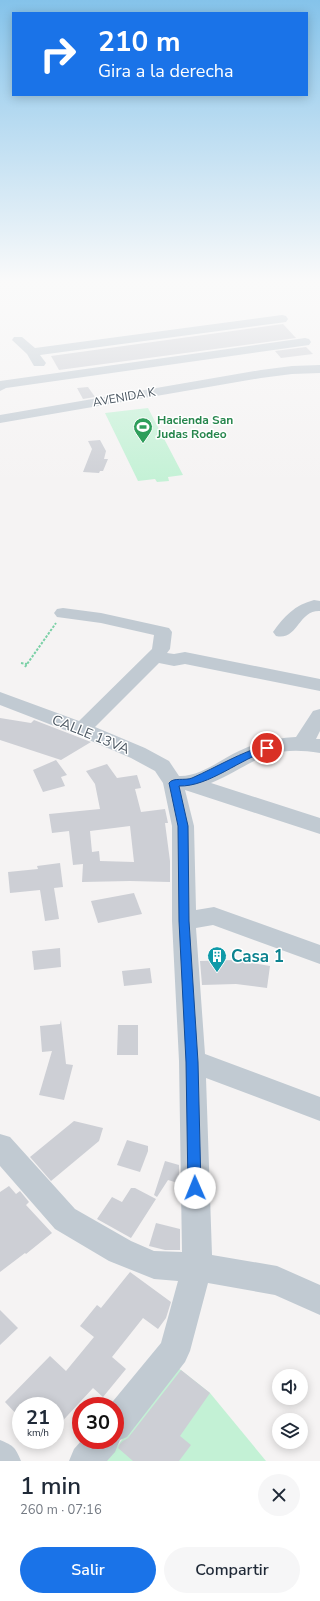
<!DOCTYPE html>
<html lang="es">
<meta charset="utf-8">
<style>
body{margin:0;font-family:"Nunito Sans",sans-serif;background:#f6f6f7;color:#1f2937;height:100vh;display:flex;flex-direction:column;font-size:15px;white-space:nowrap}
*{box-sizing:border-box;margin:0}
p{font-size:13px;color:#747a83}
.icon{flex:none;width:22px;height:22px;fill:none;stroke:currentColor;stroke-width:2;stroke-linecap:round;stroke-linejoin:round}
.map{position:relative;height:1461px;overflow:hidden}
.panel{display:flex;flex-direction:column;background:#fff;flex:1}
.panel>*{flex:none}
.top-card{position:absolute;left:12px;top:12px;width:296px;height:84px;border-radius:0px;box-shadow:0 2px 10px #0003;background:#1a73e8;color:#fff;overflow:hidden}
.buttons{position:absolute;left:272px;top:1369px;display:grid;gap:8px}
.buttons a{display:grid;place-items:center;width:36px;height:36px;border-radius:50%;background:#fff;box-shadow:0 2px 10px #0003;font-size:20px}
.speed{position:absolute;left:12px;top:1397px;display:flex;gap:8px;font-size:20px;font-weight:700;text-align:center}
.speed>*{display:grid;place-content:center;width:52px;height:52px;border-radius:50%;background:#fff;box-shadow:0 2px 10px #0003;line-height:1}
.speed small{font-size:10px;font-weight:400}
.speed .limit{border:6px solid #d22;background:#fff;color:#111}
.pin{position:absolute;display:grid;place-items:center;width:34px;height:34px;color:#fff;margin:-17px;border:2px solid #fff;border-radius:50%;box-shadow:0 1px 4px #0007}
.me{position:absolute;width:44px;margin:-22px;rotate:359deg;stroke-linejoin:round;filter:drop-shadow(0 0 3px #0008)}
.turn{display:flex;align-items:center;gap:14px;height:84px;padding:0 20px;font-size:18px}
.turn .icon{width:52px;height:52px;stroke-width:2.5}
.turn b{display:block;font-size:28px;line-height:34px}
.round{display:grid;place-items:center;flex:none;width:42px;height:42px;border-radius:21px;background:#f6f6f7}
.headline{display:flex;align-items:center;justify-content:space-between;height:68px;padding:0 20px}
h1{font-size:24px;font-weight:600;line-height:30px}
.cta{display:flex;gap:8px;margin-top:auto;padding:8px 20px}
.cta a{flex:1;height:46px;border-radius:24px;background:#1a73e8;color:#fff;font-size:16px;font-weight:600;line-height:46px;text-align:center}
.cta a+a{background:#f6f6f7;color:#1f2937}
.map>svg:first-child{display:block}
.green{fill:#c3f1d5}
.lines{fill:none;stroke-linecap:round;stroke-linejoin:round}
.stream{stroke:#90daee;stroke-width:2.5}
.building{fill:#cdcfd5;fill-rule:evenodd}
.path{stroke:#7ad0a6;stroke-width:2;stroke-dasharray:2.5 1.5;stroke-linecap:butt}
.minor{fill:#c1cad2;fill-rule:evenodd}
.route{fill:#1a73e8;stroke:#114b97}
.labels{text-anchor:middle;stroke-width:3;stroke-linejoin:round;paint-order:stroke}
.far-street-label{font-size:12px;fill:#4a5661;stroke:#fff}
.far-leisure-label{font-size:12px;font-weight:bold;fill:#27864d;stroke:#fff;text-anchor:start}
.street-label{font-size:14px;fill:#4a5661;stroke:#fff}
.near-culture-label{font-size:17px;font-weight:bold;fill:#0d838f;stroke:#fff;text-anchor:start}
</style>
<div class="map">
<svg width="320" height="1461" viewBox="0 0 320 1461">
<rect width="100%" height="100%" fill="#f5f3f3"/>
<g class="green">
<polygon points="148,408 183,475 168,477 169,481 157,482 155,479 138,481 105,413"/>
<polygon points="177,1367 210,1393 266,1461 106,1461"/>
</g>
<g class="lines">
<polyline class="stream" points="0,281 4,281"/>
</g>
<g class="building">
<polygon points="283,324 296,338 59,370 51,356"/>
<polygon points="306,347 313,354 281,358 275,351"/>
<polygon points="88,387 95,397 83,399 77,388"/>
<polygon points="100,440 106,451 104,459 108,459 103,471 100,471 99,473 83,472 92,449 88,441"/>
<polygon points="0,718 31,723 34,720 91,742 61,760 0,740"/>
<polygon points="56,760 67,775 61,777 65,786 43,792 33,770"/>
<path d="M107,764L117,778L137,775L141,788L135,789L141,812L165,809L168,823H165L170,861V882L130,881L82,882L83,864L73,865L69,831L52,833L49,814L100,809L95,784L86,771ZM130,826L134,862L100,861L99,851L92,852L90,831Z"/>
<polygon points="60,863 63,887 54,888 59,919 45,921 40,890 10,893 8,872 38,869 37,866"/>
<polygon points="134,893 142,914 98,923 91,901"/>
<polygon points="60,948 61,967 34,970 32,951"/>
<polygon points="234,960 270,966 267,988 236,984 202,985 200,961"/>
<polygon points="150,968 152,983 124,986 122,971"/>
<polygon points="61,1020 66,1064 73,1065 64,1100 39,1095 52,1051 42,1052 40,1026 60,1024"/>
<polygon points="118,1025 138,1025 138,1055 117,1055"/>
<polygon points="74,1121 103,1128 99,1141 51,1181 30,1157"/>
<polygon points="127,1140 148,1146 148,1151 140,1172 117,1165"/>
<polygon points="165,1161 179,1165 179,1177 178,1183 168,1180 157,1197 154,1195"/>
<polygon points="9,1186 16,1194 20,1191 29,1202 26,1205 52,1233 26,1254 25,1253 0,1272 0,1192"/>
<polygon points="131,1188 135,1188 156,1199 131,1238 97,1219 112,1197 122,1202"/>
<polygon points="156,1223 180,1229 180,1250 165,1250 149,1246"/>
<polygon points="130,1272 171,1302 166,1318 158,1329 143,1318 112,1357 126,1369 103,1397 93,1388 55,1429 55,1406 21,1406 21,1419 5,1402 50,1356 66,1371 94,1337 80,1326 97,1305 101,1308"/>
<polygon points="0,1310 18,1328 0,1345"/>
<polygon points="181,1370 210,1393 180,1436 191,1445 179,1461 133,1461 118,1448 120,1444 123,1441 128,1438"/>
</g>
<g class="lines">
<g class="path">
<polyline points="21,663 27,664"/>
<polyline points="25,667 56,623"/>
</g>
<g class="minor">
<polygon points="282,315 286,316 288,319 286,322 40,355 46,363 44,366 34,366 27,354 12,340 14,337 22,337 35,348"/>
<polygon points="305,338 309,339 311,342 309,345 6,388 0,391 0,381"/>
<polygon points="320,365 320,373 292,374 261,378 0,423 0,415 261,370 292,366"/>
<path d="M314,600L320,601V611C298,610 298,641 276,636L273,632C284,616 295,605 314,600Z"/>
<path d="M63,608L101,613L169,628L172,632L170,649L167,653L174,654L185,652L320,679V691L185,664L174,666L159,663L95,727L145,748L169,761L179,776C200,777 221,759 239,751C257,742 277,738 296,737L313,711L320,709V731L316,739H320V753C266,744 255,764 211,783L320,818V834L185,790L194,826L196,910L214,907L320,945V964L213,925L196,928L205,1054L320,1097V1121L206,1078L212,1255L277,1266L320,1285V1315L275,1295L208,1283L190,1351L185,1362L127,1437L120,1440L115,1452L107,1461H69L74,1449L82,1440H115V1406H109L161,1343L178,1281L154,1279L109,1261L55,1229L0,1166V1134L10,1137L75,1209L131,1241L154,1251L182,1252L179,1061L172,921V826L163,783L155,771L131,758L75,734L0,705V692L79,721L152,649L154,635L101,623L57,617L54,613L57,609Z"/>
<path d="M0,1440C14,1446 15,1447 21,1461H0Z"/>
</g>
</g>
<linearGradient id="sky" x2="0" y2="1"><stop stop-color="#85c3ea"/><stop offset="0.58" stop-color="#fafafa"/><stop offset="1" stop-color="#fafafa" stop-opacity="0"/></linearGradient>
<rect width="320" height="485" fill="url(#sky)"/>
<path class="route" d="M267,745L272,748L270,750C241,758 209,787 179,786L188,826L189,921L198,1062L201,1188L199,1192L195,1194L190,1192L188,1188L186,1062L179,921L178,826L169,783C173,777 185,781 192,778C217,767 241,752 267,745Z"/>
<defs>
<symbol id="stadium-pin" viewBox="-11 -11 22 30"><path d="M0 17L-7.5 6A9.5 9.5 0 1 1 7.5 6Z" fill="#2e9e5b" stroke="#fff"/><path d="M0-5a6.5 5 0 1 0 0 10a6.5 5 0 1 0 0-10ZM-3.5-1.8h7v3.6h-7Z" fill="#fff"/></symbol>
<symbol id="building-pin" viewBox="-11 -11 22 30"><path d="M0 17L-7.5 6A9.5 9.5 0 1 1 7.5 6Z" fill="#0f9aa8" stroke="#fff"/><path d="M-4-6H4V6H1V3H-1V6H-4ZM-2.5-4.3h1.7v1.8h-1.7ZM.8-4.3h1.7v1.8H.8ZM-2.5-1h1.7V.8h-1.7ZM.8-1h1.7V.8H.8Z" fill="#fff"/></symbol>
</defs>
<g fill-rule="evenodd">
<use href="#stadium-pin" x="132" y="416" width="22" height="30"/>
<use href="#building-pin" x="206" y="945" width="22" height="30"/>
</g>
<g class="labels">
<g class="far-street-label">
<text transform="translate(124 397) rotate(-10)" y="4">AVENIDA K</text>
</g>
<g class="far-leisure-label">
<text x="157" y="424">Hacienda San<tspan x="157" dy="14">Judas Rodeo</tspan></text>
</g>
<g class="street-label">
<text transform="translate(91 734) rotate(22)" y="5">CALLE 13VA</text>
</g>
<g class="near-culture-label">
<text x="231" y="962">Casa 1</text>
</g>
</g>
</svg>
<div class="buttons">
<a><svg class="icon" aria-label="sound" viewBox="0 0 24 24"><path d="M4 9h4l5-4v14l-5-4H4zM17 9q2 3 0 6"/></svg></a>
<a><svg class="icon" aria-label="layers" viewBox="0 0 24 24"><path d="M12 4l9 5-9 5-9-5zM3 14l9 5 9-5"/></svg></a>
</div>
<div class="speed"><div>21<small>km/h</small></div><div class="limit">30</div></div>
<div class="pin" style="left:267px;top:748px;background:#d93025"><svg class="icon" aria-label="arrive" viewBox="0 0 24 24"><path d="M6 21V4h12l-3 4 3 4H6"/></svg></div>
<svg class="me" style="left:195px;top:1188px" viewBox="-20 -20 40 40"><circle r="19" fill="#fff"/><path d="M0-13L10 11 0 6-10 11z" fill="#1a73e8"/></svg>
<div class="top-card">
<div class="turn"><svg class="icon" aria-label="right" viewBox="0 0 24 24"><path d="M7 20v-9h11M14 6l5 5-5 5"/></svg><div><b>210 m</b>Gira a la derecha</div></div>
</div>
</div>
<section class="panel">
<div class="headline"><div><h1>1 min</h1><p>260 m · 07:16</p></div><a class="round"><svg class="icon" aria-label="close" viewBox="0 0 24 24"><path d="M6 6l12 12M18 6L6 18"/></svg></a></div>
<div class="cta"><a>Salir</a><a>Compartir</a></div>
</section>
